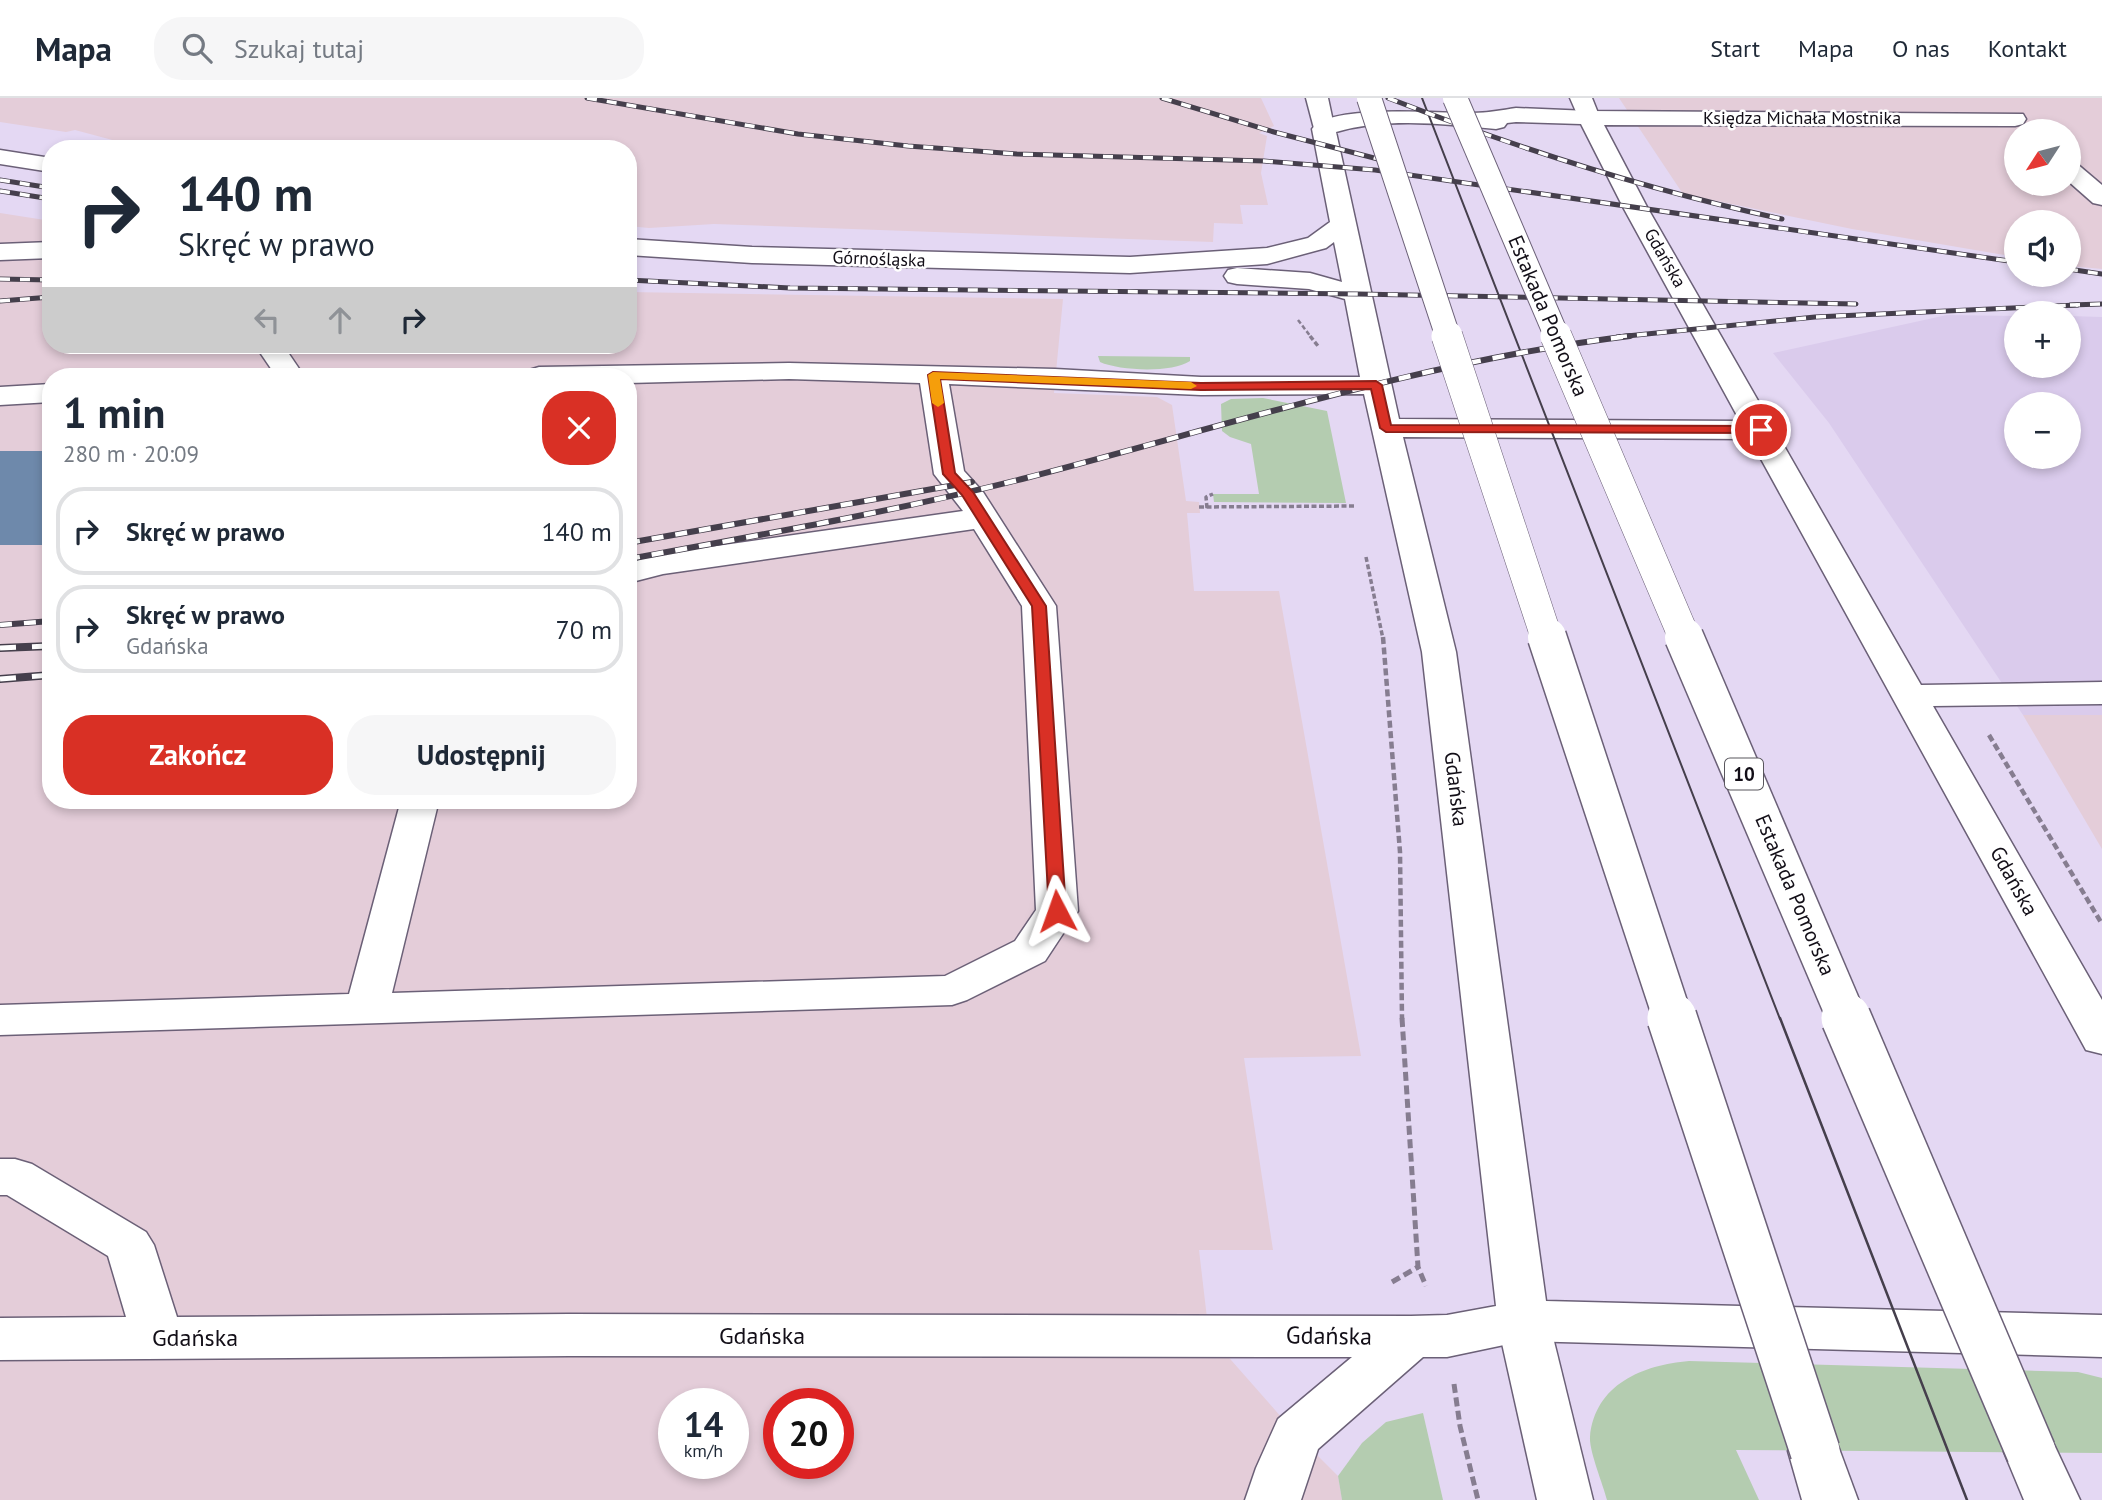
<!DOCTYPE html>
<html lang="pl">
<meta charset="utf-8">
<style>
body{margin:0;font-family:"PT Sans",sans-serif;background:#f6f6f7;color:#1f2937;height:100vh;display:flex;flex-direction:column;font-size:26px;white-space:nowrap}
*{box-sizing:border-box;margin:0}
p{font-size:23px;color:#747a83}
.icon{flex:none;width:38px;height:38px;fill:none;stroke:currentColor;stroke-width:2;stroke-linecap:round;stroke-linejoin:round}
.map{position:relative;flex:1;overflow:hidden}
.details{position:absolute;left:42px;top:270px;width:595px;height:441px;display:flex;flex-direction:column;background:#fff;border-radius:28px;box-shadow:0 4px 10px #0003}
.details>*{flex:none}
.hud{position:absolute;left:42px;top:42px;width:595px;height:214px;border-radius:28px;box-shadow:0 4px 10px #0003;background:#fff;color:#1f2937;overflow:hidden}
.needle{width:46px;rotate:234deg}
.buttons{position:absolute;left:2004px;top:21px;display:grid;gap:14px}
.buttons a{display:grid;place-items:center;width:77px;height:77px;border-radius:50%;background:#fff;box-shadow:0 4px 10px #0003;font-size:35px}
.speed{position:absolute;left:658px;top:1290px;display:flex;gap:14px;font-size:35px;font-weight:700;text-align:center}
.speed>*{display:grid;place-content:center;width:91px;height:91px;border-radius:50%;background:#fff;box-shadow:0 4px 10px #0003;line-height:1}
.speed small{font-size:18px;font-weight:400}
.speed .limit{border:10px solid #d22;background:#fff;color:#111}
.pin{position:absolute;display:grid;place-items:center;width:60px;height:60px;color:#fff;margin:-30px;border:4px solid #fff;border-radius:50%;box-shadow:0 2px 7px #0007}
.me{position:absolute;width:77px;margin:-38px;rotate:356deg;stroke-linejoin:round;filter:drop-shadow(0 0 5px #0008)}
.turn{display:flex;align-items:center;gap:24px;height:147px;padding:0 21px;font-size:32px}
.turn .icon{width:91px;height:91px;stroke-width:2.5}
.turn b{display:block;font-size:49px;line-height:60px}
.lanes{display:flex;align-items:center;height:66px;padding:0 21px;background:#0003;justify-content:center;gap:35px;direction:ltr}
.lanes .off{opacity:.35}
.round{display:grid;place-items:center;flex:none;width:74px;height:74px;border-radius:28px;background:#f6f6f7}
.summary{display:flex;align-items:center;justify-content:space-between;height:119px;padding:0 21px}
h1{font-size:42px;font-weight:700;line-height:52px}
.cta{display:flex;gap:14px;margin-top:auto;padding:14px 21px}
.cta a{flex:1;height:80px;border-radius:28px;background:#d93025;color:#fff;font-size:28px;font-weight:700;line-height:80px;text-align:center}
.cta a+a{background:#f6f6f7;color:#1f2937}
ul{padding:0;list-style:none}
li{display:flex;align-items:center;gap:21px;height:88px;margin:0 14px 10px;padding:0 7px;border:4px solid #e0e1e3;border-radius:28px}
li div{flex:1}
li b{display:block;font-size:26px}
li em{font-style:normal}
header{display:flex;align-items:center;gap:42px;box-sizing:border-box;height:98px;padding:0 35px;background:#fff;border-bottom:2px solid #e0e1e3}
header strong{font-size:33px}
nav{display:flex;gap:38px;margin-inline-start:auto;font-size:24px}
.search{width:490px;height:63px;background:#f6f6f7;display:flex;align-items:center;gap:18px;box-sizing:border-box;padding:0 24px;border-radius:28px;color:#747a83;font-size:26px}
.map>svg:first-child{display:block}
.built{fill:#dacbec;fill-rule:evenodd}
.industrial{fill:#e4cdd9;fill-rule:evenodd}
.green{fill:#b4ccb0}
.water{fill:#6e89ab}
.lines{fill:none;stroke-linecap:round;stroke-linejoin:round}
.minor-casing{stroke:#6b6077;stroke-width:3}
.major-casing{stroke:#6b6077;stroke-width:3}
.path-far3{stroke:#867d90;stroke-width:2.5;stroke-dasharray:4.5 2.5;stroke-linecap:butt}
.path-far2{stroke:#867d90;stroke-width:3.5;stroke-dasharray:5 2.5;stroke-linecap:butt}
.path-far1{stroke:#867d90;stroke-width:4.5;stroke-dasharray:7 3.5;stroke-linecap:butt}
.path{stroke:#867d90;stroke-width:5;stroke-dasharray:9 4.5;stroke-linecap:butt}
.minor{fill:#fff;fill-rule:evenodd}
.major{fill:#fff;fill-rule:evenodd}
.tram-far1{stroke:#453f4c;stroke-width:2}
.tram{stroke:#453f4c;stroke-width:2.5}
.rail-far2-casing{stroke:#453f4c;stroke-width:5}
.rail-far1-casing{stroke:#453f4c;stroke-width:6}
.rail-casing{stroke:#453f4c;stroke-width:8}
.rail-far2{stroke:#fff;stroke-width:3.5;stroke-dasharray:10;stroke-linecap:butt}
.rail-far1{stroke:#fff;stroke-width:4.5;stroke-dasharray:12;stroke-linecap:butt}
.rail{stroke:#fff;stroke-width:5;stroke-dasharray:16;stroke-linecap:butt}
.major-bridge-far3-casing{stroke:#6b6077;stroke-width:26;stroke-linecap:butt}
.major-bridge-far2-casing{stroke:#6b6077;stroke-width:32;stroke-linecap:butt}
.major-bridge-far1-casing{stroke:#6b6077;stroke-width:41;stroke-linecap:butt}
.major-bridge-casing{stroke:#6b6077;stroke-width:52;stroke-linecap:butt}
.major-bridge-far3{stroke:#fff;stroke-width:24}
.major-bridge-far2{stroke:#fff;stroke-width:31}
.major-bridge-far1{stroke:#fff;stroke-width:38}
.major-bridge{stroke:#fff;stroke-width:49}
.route{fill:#d93025;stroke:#8d1f18;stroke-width:2}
.slow{fill:#f59e0b}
.labels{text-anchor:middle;stroke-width:5;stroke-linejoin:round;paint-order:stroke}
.far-street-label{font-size:18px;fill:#120e17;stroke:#fff}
.shield{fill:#fff;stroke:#59565d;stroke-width:2}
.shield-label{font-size:19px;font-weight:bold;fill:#120e17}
.street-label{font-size:21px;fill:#120e17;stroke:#fff}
.near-street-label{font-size:24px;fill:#120e17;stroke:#fff}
</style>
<header>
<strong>Mapa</strong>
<div class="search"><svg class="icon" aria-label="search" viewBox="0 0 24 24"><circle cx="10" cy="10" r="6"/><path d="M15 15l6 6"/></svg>Szukaj tutaj</div>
<nav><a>Start</a><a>Mapa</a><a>O nas</a><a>Kontakt</a></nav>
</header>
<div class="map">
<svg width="2102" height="1402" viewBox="0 0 2102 1402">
<rect width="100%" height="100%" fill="#e4d8f3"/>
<path class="built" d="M1947,217L2016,218V268H2068L2069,218L2102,219V617H2023L1829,325L1773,255ZM2016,306H2068V359H2016Z"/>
<g class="industrial">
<polygon points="0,0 1261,0 1274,28 1259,35 1267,38 1261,75 1268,107 1240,107 1243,126 1214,125 1213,144 714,126 649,130 628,128 628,51 146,51 75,32 66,34 0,24"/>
<path d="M1619,0H2102V171L2069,168L2068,124H2016V159L1852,131L1683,96ZM2016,33H2068V86H2016Z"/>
<path d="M0,115L51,123V247H628V194L1063,201L1054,295L1157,299L1172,307L1186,403L1199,404L1200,415H1187L1194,493H1279L1361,958L1244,960L1273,1152H1199L1209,1237L1297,1337L1338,1378L1342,1402H0ZM51,278H628V702H51ZM674,1306H733V1365H674ZM779,1306H838V1365H779Z"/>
<polygon points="2023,617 2102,617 2102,751"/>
</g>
<g class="green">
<path d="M1098,258L1190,259V263C1172,275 1120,273 1100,264Z"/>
<polygon points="1263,300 1327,313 1346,405 1214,404 1213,396 1259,396 1251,346 1230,339 1222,333 1221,306 1231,301"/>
<path d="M1689,1263L2078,1274L2102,1280V1355L1736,1352L1759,1402H1607C1603,1386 1589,1353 1590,1339C1595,1286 1643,1267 1689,1263Z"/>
<polygon points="1423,1315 1443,1402 1342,1402 1338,1378 1362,1345 1386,1324"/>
</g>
<polygon class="water" points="51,353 51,447 0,447 0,353"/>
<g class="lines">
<defs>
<g id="minor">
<path d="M1516,10L1589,13L2023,16L2026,21L2023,26L2015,28L1604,27L1647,109L1921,587L2102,584V606L1933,608L2102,902V956L2086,952L2080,941L1750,341L1403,339L1456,554L1546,1203L2102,1217V1259L1523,1243L1447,1259H1423L1318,1351L1301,1402H1245L1256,1370L1278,1321L1352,1259L569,1258L0,1262V1220L126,1219L108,1158L7,1097H0V1061H15L32,1066L146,1134L154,1147L177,1219L569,1216L1411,1218L1447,1217L1496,1208L1422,554L1364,296L1201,297L949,286L964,373L983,394L1056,508L1078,813L1045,863L967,902L952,907L0,937V907L349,896L401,702H439L392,895L945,878L1015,843L1036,812L1022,508L974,431L663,476L628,485V465L661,456L963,413L934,376L920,285L789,281L628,285V278H525L529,272L539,269L789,265L1055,271L1201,279H1360L1345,201L1309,191L1237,186L1228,184L1224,178L1228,172L1237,170L1310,175L1342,184L1334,144L1326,150L1267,166L1130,175L752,165L628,157V141L752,149L1130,159L1267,150L1308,140L1330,124L1312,31C1330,5 1442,16 1472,15C1487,15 1502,12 1516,10ZM1516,24L1581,26L1623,109L1740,323L1399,321L1336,34C1386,19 1444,26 1496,31L1504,29L1507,25Z"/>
<polygon points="0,52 51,60 51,74 0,66"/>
<polygon points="2068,63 2076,65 2102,87 2102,107 2093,105 2068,83"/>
<polygon points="51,144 51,160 0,162 0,146"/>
<polygon points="255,247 283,247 304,278 276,278"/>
<polygon points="51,286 51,304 0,307 0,289"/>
</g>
<g id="major">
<polygon points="1306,0 1328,0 1335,33 1332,38 1316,38"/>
<polygon points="1570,0 1592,0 1600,20 1597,25 1581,25"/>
<polygon points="1523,1203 1541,1209 1549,1223 1593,1402 1537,1402 1497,1223 1505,1209"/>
<polygon points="1815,1330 1834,1337 1858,1402 1802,1402 1788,1353 1796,1337"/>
<polygon points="2031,1331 2050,1338 2080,1402 2024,1402 2004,1354 2012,1338"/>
</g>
</defs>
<use href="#minor" class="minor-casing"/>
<use href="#major" class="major-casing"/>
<polyline class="path-far3" points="1298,222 1311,239"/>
<g class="path-far2">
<polyline points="1310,238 1318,248"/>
<polyline points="1199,409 1355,408"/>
<polyline points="1207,410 1206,399 1213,396"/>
<polyline points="1366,459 1383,541"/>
</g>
<g class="path-far1">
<polyline points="1383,539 1400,754 1402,921"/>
<polyline points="1989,637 2102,826"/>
</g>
<g class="path">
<polyline points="1402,920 1418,1169 1426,1188"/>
<polyline points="1392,1184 1418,1169"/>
<polyline points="1454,1286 1460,1328 1478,1402"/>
</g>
<use href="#minor" class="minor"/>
<use href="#major" class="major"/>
<polyline class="tram-far1" points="1422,0 1780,921"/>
<polyline class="tram" points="1780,920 1967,1402"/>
<defs>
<g id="rail-far2">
<polyline points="587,0 798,36 908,48 1017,56 1264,63 1375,72 2016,164"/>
<polyline points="1162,0 1274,34 1401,67"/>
<path d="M1388,0C1517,50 1647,92 1782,121"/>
<polyline points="0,82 51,90"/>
<polyline points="0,93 51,101"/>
<polyline points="2068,171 2102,176"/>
<polyline points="0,181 51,182"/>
<polyline points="628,182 790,190 1358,196 1856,206"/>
<polyline points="0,203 51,199"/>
<polyline points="2070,207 2102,206"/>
<polyline points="1617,239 1815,219 2078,207"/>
</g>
<g id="rail-far1">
<polyline points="628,445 972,384"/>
<path d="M628,461C760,437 892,414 1022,381C1223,329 1423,263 1630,238"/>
<polyline points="0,527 51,523"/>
</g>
<g id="rail">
<polyline points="0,550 51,548"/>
<polyline points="0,581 51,577"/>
</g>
</defs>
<use href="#rail-far2" class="rail-far2-casing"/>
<use href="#rail-far1" class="rail-far1-casing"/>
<use href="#rail" class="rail-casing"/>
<use href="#rail-far2" class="rail-far2"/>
<use href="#rail-far1" class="rail-far1"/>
<use href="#rail" class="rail"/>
<defs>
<g id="major-bridge-far3">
<polyline points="1369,0 1448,239"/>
<polyline points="1455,0 1557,239"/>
</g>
<g id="major-bridge-far2">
<polyline points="1447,238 1547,541"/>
<polyline points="1556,238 1685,541"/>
</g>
<g id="major-bridge-far1">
<polyline points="1547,539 1673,921"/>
<polyline points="1684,539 1847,921"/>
</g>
<g id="major-bridge">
<polyline points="1672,920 1815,1353"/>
<polyline points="1846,920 2031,1354"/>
</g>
</defs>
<use href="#major-bridge-far3" class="major-bridge-far3-casing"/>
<use href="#major-bridge-far2" class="major-bridge-far2-casing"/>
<use href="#major-bridge-far1" class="major-bridge-far1-casing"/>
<use href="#major-bridge" class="major-bridge-casing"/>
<use href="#major-bridge-far3" class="major-bridge-far3"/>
<use href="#major-bridge-far2" class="major-bridge-far2"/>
<use href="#major-bridge-far1" class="major-bridge-far1"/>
<use href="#major-bridge" class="major-bridge"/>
</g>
<polygon class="route" points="933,274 1201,285 1376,283 1382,287 1391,327 1761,328 1767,332 1761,335 1386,334 1380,330 1371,291 1201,292 940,281 955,375 973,394 1046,508 1066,813 1057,818 1049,813 1032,508 962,397 943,376 928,277"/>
<polygon class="slow" points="933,274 1191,284 1197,288 1191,291 940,281 944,305 938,309 932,305 928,277"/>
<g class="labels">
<g class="far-street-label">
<text x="1802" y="26">Księdza Michała Mostnika</text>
<text transform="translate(1665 160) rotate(60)" y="6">Gdańska</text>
<text transform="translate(879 161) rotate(2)" y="6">Górnośląska</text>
</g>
<rect class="shield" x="1725" y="660.5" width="38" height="31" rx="5"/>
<g class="shield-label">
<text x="1744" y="683">10</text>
</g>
<g class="street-label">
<text transform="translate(1548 218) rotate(67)" y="7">Estakada Pomorska</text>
<text transform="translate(1456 691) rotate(83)" y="7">Gdańska</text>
<text transform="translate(2014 783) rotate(61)" y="7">Gdańska</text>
<text transform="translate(1795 797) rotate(67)" y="7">Estakada Pomorska</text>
</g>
<g class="near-street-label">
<text x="762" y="1246">Gdańska</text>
<text transform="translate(1329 1238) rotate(1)" y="8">Gdańska</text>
<text x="195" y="1248">Gdańska</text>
</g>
</g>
</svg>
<div class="buttons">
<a><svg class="needle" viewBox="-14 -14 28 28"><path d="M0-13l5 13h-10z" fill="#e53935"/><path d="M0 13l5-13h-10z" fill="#747a83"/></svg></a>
<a><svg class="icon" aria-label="sound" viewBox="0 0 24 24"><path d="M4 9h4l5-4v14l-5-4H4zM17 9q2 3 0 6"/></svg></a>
<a>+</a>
<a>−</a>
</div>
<div class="speed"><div>14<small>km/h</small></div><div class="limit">20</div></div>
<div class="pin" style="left:1761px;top:332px;background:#d93025"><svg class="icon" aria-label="arrive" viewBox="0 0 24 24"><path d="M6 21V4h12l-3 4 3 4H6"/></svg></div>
<svg class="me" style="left:1057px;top:813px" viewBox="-20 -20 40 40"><path d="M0-17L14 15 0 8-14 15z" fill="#d93025" stroke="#fff" stroke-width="4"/></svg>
<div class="hud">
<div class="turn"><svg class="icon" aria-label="right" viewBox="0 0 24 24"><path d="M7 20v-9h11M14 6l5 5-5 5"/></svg><div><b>140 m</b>Skręć w prawo</div></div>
<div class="lanes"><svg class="icon off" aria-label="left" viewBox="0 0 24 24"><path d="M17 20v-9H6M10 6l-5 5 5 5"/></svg><svg class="icon off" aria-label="ahead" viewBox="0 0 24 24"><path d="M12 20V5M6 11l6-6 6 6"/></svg><svg class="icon" aria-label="right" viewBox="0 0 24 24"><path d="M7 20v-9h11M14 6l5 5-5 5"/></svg></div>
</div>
<section class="details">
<div class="summary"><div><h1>1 min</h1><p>280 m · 20:09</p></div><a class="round" style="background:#d93025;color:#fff"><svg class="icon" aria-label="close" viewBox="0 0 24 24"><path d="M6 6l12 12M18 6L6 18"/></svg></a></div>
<ul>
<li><svg class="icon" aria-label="right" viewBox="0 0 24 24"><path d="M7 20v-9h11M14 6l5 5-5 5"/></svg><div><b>Skręć w prawo</b></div><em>140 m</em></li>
<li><svg class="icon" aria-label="right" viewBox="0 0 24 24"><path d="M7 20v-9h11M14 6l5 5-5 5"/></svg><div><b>Skręć w prawo</b><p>Gdańska</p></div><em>70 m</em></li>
</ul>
<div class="cta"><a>Zakończ</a><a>Udostępnij</a></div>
</section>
</div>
